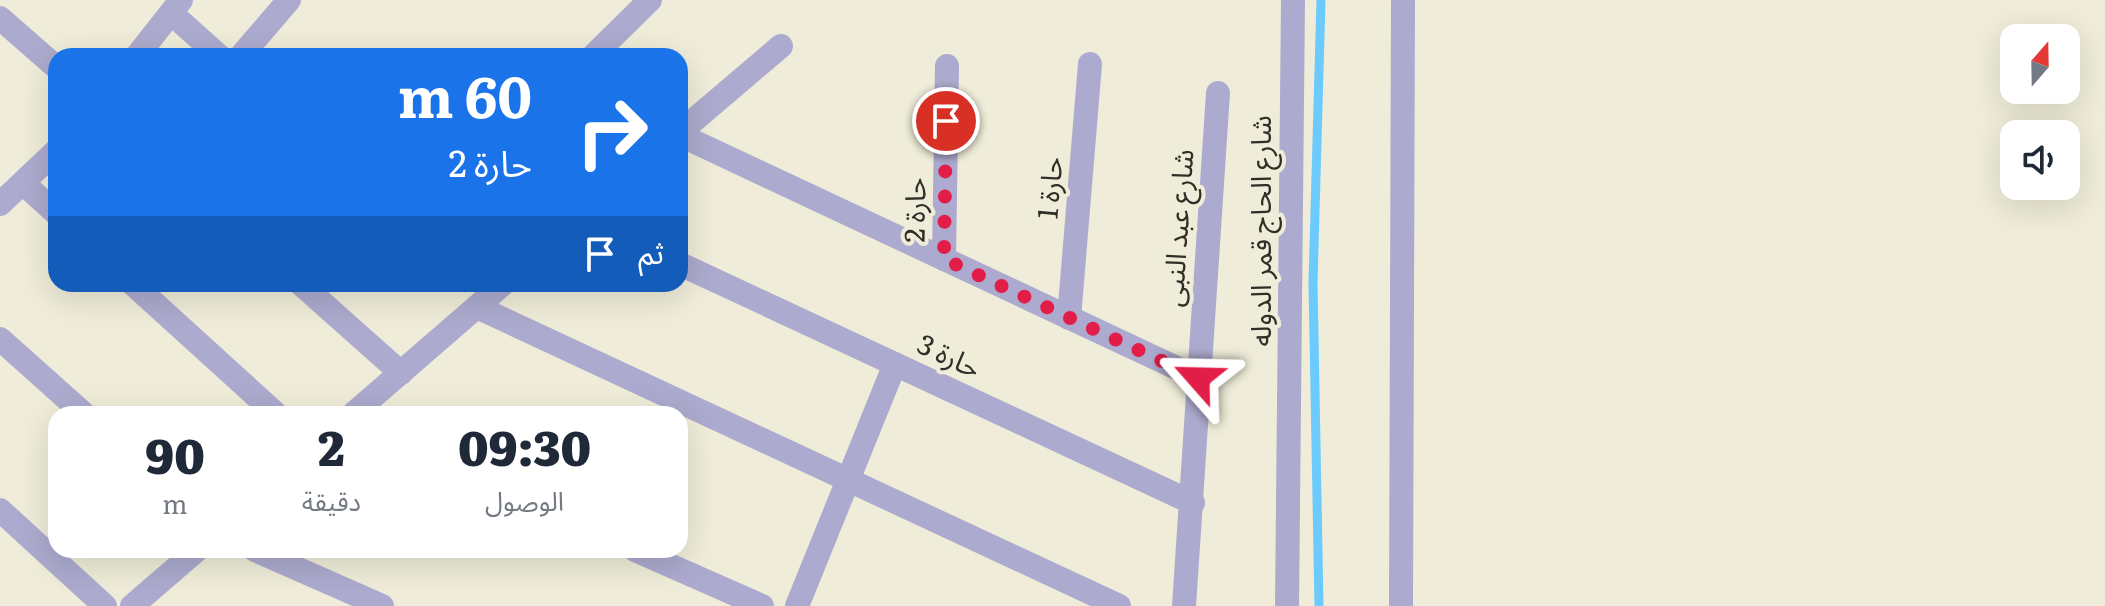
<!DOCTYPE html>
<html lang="ar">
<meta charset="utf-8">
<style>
body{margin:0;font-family:Literata,"Noto Sans Arabic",serif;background:#f6f6f7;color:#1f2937;direction:rtl;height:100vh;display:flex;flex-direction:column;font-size:30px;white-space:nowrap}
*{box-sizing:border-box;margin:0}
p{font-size:26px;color:#747a83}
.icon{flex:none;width:44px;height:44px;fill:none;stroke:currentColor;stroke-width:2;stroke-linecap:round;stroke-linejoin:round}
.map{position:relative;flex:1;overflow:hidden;direction:ltr}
.drawer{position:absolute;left:48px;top:406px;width:640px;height:152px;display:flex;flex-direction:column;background:#fff;border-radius:24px;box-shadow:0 8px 32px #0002;direction:rtl}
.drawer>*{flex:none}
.guide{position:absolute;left:48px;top:48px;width:640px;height:244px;border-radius:24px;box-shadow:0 8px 32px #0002;direction:rtl;background:#1a73e8;color:#fff;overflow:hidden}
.needle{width:52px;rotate:20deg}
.buttons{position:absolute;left:2000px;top:24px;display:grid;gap:16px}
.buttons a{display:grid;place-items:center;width:80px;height:80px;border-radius:16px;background:#fff;box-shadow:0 8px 32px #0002;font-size:40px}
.pin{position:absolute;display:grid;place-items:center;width:68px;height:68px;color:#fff;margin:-34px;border:4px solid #fff;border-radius:50%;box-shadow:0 2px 8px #0007}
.me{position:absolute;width:88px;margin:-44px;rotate:295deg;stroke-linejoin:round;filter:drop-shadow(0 0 6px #0008)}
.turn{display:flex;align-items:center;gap:28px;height:168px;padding:0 24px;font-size:36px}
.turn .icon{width:104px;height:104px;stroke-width:2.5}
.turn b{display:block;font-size:56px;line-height:68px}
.then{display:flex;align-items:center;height:76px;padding:0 24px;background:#0003;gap:16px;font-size:30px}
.eta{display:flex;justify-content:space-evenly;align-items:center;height:136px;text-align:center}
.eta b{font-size:48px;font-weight:800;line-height:56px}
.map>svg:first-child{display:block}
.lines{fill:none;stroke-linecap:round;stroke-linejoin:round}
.stream{stroke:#6ccafc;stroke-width:9}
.minor{stroke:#acaace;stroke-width:24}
.route{stroke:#e11d48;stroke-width:14;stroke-dasharray:0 25.2}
.labels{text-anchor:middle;stroke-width:8;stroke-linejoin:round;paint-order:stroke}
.street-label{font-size:28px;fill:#302e27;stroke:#efecd9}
</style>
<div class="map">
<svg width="2105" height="606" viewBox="0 0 2105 606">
<rect width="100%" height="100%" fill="#efecd9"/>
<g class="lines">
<polyline class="stream" points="1319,606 1313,283 1321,0"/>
<g class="minor">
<polyline points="171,13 219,56"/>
<polyline points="0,18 56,67"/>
<polyline points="137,56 181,0"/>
<polyline points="241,56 289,0"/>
<polyline points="593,56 650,0"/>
<polyline points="680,132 781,46"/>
<polyline points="680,135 1198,378"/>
<polyline points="23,183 56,213"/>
<polyline points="0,204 56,151"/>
<polyline points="944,259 947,66"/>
<polyline points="680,264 1193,503"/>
<polyline points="133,284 276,414"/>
<polyline points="301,284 401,373"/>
<polyline points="477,307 1119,606"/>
<polyline points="1069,318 1090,64"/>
<polyline points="0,339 84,414"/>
<polyline points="353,414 503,284"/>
<polyline points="0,510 105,606"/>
<polyline points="255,550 382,606"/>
<polyline points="635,550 762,606"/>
<polyline points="132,606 197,550"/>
<polyline points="797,606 895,364"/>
<polyline points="1184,606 1218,93"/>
<polyline points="1287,606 1293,0"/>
<polyline points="1401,606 1403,0"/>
</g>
</g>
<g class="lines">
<polyline class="route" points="946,121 944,259 1198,378"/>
</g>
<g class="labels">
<g class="street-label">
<text transform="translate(1050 188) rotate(-85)" y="10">حارة 1</text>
<text transform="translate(915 210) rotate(-89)" y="10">حارة 2</text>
<text transform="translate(1178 228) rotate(-86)" y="10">شارع عبد النبى</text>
<text transform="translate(1261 231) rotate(-90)" y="10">شارع الحاج قمر الدوله</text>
<text transform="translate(949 356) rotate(25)" y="10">حارة 3</text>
</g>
</g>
</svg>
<div class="buttons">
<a><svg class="needle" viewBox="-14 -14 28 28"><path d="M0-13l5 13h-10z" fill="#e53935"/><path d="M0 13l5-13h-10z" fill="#747a83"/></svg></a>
<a><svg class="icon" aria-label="sound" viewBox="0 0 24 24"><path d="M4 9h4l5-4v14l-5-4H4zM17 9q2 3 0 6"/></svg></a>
</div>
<div class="pin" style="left:946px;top:121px;background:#d93025"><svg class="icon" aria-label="arrive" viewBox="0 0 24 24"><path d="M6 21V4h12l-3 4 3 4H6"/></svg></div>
<svg class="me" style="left:1198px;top:378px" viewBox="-20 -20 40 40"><path d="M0-17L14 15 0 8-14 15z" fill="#e11d48" stroke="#fff" stroke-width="4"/></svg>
<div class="guide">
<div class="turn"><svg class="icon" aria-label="right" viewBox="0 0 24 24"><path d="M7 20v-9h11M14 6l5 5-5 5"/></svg><div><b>60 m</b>حارة 2</div></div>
<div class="then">ثم<svg class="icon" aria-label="arrive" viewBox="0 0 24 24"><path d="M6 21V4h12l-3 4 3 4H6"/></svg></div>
</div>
<section class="drawer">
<div class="eta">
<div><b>09:30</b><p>الوصول</p></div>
<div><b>2</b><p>دقيقة</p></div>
<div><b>90</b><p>m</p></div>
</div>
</section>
</div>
